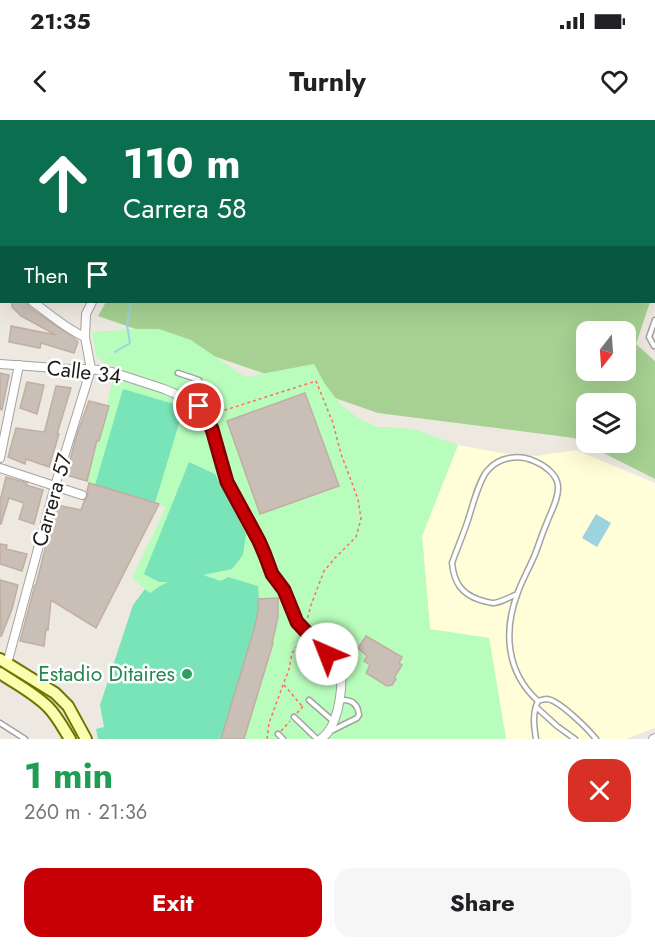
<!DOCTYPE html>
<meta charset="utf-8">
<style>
body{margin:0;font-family:Jost,sans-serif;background:#f6f6f6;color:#202124;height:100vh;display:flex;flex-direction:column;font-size:22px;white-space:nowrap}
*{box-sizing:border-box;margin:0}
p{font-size:20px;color:#757577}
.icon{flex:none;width:33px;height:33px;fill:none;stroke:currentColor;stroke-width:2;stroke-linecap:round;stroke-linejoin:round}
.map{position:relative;height:619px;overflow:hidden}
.drawer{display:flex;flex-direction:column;background:#fff;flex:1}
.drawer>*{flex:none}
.top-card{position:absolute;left:0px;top:0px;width:656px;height:183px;box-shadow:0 6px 24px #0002;background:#0b6e4f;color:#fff;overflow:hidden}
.needle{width:39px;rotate:197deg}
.buttons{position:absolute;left:576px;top:201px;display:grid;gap:12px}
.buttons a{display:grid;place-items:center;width:60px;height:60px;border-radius:12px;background:#fff;box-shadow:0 6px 24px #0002;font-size:30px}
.pin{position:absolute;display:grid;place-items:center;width:51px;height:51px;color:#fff;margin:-26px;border:3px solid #fff;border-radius:50%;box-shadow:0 2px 6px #0007}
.me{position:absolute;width:66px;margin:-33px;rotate:316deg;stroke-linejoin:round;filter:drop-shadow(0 0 4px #0008)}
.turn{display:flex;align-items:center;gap:21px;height:126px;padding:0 24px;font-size:27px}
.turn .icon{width:78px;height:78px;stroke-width:2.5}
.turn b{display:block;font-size:42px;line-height:51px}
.then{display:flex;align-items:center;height:57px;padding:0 24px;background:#0003;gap:12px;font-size:22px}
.round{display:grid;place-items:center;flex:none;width:63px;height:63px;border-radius:18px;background:#f6f6f6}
.summary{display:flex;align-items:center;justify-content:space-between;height:102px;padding:0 24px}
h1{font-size:36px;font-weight:700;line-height:45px;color:#1e9e55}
.primary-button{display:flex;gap:12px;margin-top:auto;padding:12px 24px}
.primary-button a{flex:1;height:69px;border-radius:18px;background:#c70005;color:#fff;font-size:24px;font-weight:700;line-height:69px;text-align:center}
.primary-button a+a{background:#f6f6f6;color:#202124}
.status{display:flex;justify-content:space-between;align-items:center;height:42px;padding:0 30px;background:#fff;direction:ltr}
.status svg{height:16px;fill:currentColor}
header{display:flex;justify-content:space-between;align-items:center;height:78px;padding:0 24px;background:#fff;font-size:27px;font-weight:700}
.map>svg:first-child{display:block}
.education{fill:#fffed8}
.forest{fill:#a6d192;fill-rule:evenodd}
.park{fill:#b8fdbc}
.pitch{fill:#78e4b7}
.water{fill:#9dd2df}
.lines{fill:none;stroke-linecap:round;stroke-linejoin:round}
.stream{stroke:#9dd2df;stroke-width:2}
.building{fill:#cabfb6;stroke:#c1aea2;stroke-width:1.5}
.lane-casing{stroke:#a3a3a3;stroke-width:7}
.street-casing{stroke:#a3a3a3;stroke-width:10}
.secondary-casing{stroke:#6c7500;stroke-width:14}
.path{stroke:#ff6c60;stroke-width:1.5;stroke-dasharray:3 3;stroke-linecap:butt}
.lane{stroke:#fff;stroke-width:4}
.street{stroke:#fff;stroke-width:8}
.secondary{stroke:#fcfeaf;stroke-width:10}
.route-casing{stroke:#810003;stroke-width:15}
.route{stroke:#c70005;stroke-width:10}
.leisure-dot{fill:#2e9e5b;stroke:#fff;stroke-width:2}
.labels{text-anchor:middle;stroke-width:5;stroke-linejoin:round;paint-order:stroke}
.street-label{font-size:21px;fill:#1c1c1c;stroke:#fff}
.leisure-label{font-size:21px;fill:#27864d;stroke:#fff;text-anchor:end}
</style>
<div class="status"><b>21:35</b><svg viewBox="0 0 49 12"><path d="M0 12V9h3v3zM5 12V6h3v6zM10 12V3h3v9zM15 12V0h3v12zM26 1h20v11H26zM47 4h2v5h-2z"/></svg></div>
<header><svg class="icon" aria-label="back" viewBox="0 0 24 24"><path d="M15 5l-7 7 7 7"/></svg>Turnly<svg class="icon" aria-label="heart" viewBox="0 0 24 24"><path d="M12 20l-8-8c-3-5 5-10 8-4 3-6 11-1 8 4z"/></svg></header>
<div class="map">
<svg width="655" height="619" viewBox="0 0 655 619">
<rect width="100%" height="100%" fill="#eee9e0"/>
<polygon class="education" points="458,325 502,333 536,336 576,330 655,363 655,608 625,619 506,619 489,518 430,510 422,416"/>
<path class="forest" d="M106,182H650L636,224L655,241V359L574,318L378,293L98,196ZM586,212H626V250H586ZM586,284H626V322H586Z"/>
<polygon class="park" points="138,209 159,209 191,220 245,257 314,244 325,264 341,285 360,299 377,307 392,307 416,310 458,325 422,416 430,509 489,518 506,619 244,619 273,524 268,522 277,503 278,478 258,479 221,461 203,455 202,459 187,457 160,466 150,473 132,458 166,387 159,384 87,362 116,247 104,243 96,236 92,212"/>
<g class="pitch">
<polygon points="123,269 184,287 155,383 95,365"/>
<polygon points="189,342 215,354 246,414 243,435 232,449 203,455 221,461 228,457 258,466 259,479 278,478 277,503 275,513 271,512 269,522 273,523 244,619 98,619 96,609 104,607 100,585 133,485 145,469 150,473 160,466 168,462 159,462 144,454"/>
</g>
<polygon class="water" points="596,394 611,403 597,427 582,418"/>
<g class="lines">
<g class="stream">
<polyline points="654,149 655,150"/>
<polyline points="115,232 130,223 127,205 131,182"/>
</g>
</g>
<g class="building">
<polygon points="12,182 27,182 29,187 74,218 78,222 74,233 41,223 40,228 9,222 11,206 56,215 21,196 12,187"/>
<polygon points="0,253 9,255 2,290 0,289"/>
<polygon points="27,262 44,265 37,294 20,288"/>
<polygon points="56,266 71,268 57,314 59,314 49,347 26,339 25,344 8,337 16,308 43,312 45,310"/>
<polygon points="305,273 339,366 260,394 227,301"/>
<polygon points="89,281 109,286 99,321 97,320 87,361 66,355 77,314"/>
<polygon points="6,357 27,363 26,365 43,370 34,404 19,399 24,383 9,378 1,404 0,404 0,377 1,377"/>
<polygon points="89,363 159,384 96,508 51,480 48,510 46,509 44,526 20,521 35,465 36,465 56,385 81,390 84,381 88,376 87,371"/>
<polygon points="0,424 7,425 6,429 27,434 22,451 0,444"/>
<polygon points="0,460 18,465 12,489 1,517"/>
<polygon points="278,478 278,497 272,523 273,523 244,619 221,619 255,506 258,490 258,479"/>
<polygon points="366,516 402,537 399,543 402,545 394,558 396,559 392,565 387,566 366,553 370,545 364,541 367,536 358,528"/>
</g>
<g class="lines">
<defs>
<g id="lane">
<polyline points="654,55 655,55"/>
<polyline points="654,226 649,217 655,200"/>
<polyline points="178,253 199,260 201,267 199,285"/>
<path d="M517,474C510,477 502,482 494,483C490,483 484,481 480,480C461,474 454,462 452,443C457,429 463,415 468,400C472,388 479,359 488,350C499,337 519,334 534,341C544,345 557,354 558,366C559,379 550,393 546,405C541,416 538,428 533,439C528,450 522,461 518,472C503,511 506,552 538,581"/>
<polyline points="309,580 333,601"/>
<polyline points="536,587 557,606 575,619"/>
<polyline points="294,597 317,619"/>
<polyline points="0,603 25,619"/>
<path d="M331,611L357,598L359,595C358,585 353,580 343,580L340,583"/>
<polyline points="278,614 283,619"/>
<path d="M536,619C534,606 532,594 538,581C541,580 544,579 547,579C559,580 588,609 596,619"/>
</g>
<g id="street">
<polyline points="258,0 263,2"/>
<polyline points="42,2 43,0"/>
<polyline points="180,2 181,0"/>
<polyline points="336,2 337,0"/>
<polyline points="0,3 2,3"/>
<polyline points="0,104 2,105"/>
<polyline points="0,155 2,156"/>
<polyline points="0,169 2,167"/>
<path d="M33,182C50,194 66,209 85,217"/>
<path d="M0,244L69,249H91L112,252L164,269L185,278L199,286L211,309L227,362L252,407L265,435L272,454L284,470L297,502L339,547C345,563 338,599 328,612C326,615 323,617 321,619"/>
<polyline points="0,338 19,245"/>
<polyline points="0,348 82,375"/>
<polyline points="7,544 55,366 91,249 85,217 86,194 92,182"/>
<polyline points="653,619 655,618"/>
</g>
<g id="secondary">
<polyline points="432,0 437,2"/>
<polyline points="542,2 543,0"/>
<polyline points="654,42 655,42"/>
<polyline points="0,539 55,573 68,586 86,619"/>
<path d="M0,553C16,564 34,573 48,587C57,596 63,608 70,619"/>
</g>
</defs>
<use href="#lane" class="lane-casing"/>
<use href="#street" class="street-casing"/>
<use href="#secondary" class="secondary-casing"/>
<g class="path">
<polyline points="205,272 209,272 218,281 222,291 316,261 333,303 341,334 358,379 361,399 356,417 334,439 324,451 311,485 307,500"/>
<polyline points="284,565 302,586"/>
<polyline points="297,593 304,585"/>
<polyline points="281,611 290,601"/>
<polyline points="267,619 269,603 289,549 292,533 303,519"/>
</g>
<use href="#lane" class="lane"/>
<use href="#street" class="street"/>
<use href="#secondary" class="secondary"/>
</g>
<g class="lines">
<defs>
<polyline id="route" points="199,286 212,309 227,362 259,421 265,435 272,454 284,470 297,502 327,534"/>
</defs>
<use href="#route" class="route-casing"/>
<use href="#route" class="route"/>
</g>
<circle class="leisure-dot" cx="187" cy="554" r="6"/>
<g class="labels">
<g class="street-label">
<text transform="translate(84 252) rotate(7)" y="7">Calle 34</text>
<text transform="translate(52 380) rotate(-74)" y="7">Carrera 57</text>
</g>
<g class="leisure-label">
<text x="175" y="561">Estadio Ditaires</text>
</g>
</g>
</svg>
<div class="buttons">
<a><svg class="needle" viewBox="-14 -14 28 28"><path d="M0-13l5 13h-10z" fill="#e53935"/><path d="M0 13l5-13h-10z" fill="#757577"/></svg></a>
<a><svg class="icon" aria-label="layers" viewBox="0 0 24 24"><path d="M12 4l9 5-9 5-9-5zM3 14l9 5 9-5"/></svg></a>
</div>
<div class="pin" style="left:199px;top:286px;background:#d93025"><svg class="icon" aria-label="arrive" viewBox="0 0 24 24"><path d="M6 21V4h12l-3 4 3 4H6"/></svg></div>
<svg class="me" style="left:327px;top:534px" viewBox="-20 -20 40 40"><circle r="19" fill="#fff"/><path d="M0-13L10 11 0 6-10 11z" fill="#c70005"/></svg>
<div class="top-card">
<div class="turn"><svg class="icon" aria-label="ahead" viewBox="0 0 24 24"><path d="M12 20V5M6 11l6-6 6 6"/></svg><div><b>110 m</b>Carrera 58</div></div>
<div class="then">Then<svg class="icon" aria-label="arrive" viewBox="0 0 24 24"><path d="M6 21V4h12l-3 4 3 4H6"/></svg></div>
</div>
</div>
<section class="drawer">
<div class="summary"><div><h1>1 min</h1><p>260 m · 21:36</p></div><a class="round" style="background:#d93025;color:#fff"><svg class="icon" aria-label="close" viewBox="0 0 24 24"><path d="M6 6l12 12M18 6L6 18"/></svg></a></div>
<div class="primary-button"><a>Exit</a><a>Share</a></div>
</section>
